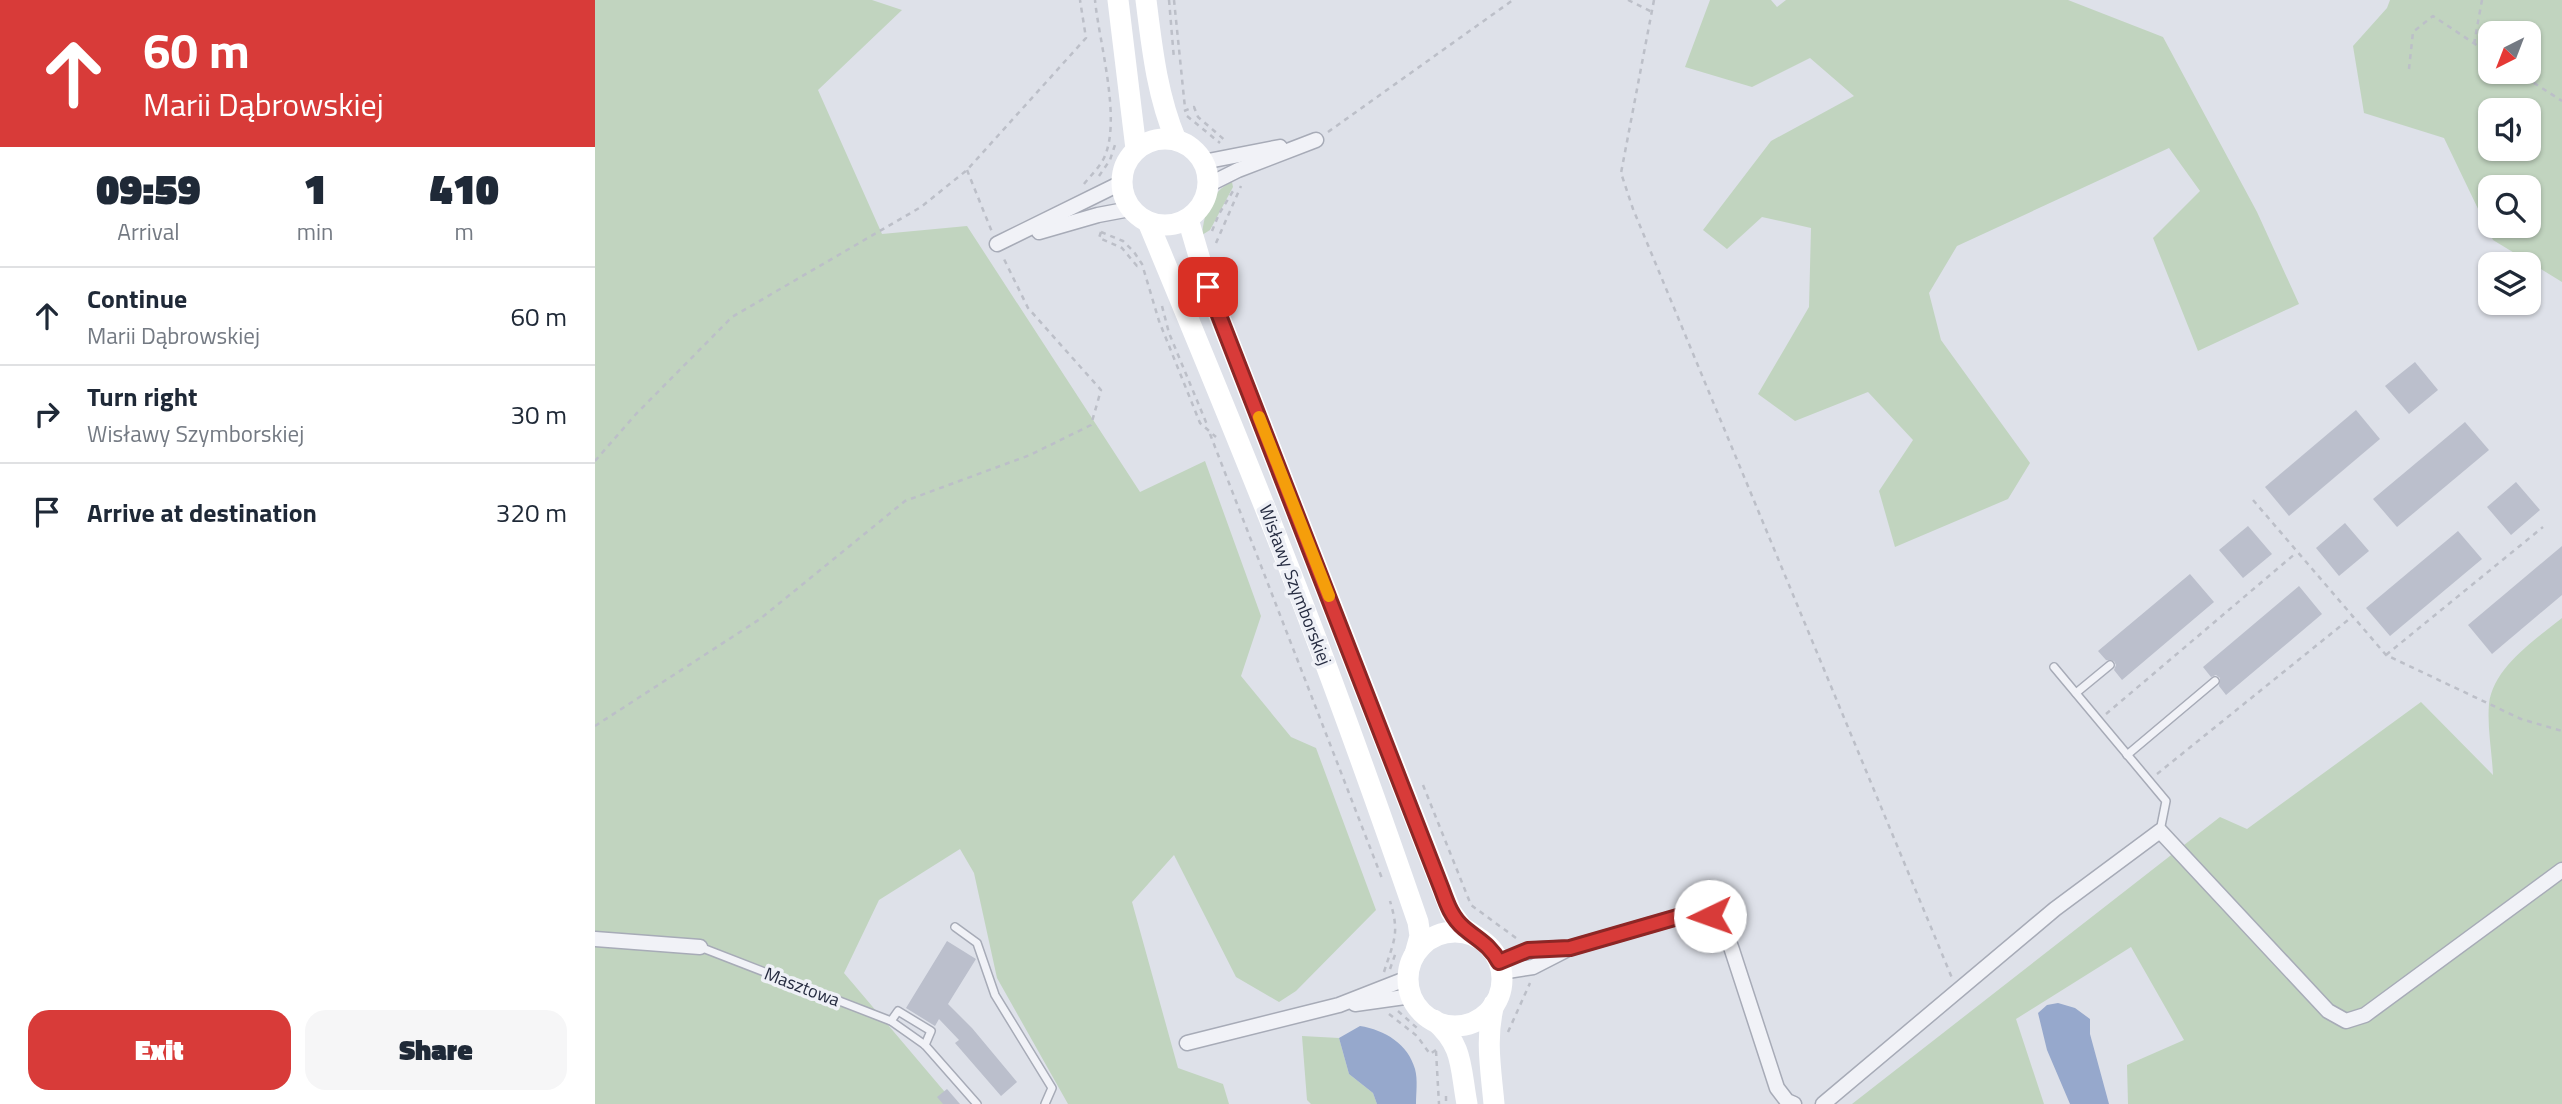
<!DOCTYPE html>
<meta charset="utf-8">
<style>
body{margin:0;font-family:"Titillium Web",sans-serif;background:#f6f6f7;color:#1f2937;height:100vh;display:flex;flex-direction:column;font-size:26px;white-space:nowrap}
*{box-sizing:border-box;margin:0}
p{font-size:23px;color:#747a83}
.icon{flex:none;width:38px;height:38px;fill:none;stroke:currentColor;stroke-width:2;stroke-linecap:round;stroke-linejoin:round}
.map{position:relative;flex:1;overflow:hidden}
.sheet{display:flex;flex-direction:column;background:#fff;width:595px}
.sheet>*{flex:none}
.top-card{background:#d83b39;color:#fff;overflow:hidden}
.needle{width:46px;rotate:222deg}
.tools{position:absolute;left:1883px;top:21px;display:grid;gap:14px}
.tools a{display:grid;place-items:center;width:63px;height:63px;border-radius:14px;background:#fff;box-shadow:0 2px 5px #0004;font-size:35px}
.pin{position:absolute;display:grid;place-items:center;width:60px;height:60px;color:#fff;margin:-30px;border-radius:14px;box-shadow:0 4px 10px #0006}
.me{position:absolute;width:77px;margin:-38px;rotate:267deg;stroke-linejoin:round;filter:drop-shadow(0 0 5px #0008)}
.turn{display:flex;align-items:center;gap:24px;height:147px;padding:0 28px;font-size:32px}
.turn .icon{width:91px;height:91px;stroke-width:2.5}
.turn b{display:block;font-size:49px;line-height:60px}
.eta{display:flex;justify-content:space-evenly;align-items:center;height:119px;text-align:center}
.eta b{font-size:42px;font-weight:800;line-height:49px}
.cta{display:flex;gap:14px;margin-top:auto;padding:14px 28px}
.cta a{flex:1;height:80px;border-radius:21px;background:#d83b39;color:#fff;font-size:28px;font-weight:800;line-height:80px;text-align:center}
.cta a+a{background:#f6f6f7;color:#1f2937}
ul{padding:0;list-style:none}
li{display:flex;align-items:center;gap:21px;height:98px;padding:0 28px;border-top:2px solid #e0e1e3}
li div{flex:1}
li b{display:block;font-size:26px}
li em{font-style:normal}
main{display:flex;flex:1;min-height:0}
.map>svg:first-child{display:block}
.green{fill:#c1d4bf;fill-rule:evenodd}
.water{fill:#96a8cc}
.building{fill:#bbbfcc}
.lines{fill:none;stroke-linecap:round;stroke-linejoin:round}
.service-casing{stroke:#a7abb7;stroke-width:10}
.minor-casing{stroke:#a7abb7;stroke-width:17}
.path{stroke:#bcbfc8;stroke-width:2.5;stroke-dasharray:5 5;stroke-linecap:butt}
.service{stroke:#f1f2f7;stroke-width:7}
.minor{stroke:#f1f2f7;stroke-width:14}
.secondary{stroke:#fff;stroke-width:21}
.route-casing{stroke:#8c2625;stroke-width:18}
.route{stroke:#d83b39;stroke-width:12}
.slow{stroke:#f59e0b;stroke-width:12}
.labels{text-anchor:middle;stroke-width:7;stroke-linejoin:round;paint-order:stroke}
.street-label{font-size:18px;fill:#262c41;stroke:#eef0f6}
</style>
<main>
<section class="sheet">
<div class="top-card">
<div class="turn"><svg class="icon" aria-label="ahead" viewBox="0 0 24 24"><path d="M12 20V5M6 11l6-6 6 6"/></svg><div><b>60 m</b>Marii Dąbrowskiej</div></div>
</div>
<div class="eta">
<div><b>09:59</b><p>Arrival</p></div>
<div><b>1</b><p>min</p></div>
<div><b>410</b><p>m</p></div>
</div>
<ul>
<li><svg class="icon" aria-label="ahead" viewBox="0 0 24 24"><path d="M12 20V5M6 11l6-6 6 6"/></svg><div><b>Continue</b><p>Marii Dąbrowskiej</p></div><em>60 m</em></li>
<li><svg class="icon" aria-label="right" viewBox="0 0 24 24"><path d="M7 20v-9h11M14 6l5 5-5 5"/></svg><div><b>Turn right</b><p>Wisławy Szymborskiej</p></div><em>30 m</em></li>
<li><svg class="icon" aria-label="arrive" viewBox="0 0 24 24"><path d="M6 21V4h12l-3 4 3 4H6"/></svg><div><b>Arrive at destination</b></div><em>320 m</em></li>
</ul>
<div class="cta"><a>Exit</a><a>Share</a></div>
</section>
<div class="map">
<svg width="1967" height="1104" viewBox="0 0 1967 1104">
<rect width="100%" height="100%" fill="#dee1e9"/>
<g class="green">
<polygon points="0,0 277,0 307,10 223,90 287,234 372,226 545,492 610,461 666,616 646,676 696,737 721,748 781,910 701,991 684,1002 641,977 579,855 537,902 583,1068 628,1084 634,1104 473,1104 402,978 379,873 365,849 284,900 249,973 360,1104 0,1104"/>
<polygon points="1115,0 1176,0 1182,7 1191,0 1473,0 1568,37 1662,212 1704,304 1603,351 1558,238 1605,191 1574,148 1362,246 1334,293 1346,340 1435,463 1413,499 1300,547 1284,491 1318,440 1273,392 1200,421 1163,394 1214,307 1216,228 1167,217 1132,249 1108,230 1176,141 1259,96 1215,58 1157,87 1090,67"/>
<path d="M1795,0H1967V282L1898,240L1849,138L1769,113L1758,46L1792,8ZM1934,33V72H1895V33ZM1934,110V149H1895V110ZM1895,187H1934V226H1895Z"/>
<path d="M637,182L638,187L615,230L607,235C609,213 616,191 637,182Z"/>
<path d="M1967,618V1104H1533L1532,1065L1589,1040L1536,947L1421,1019L1449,1104H1257L1625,817L1652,829L1826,702L1898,775C1897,752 1892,727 1894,704C1898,667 1941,639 1967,618Z"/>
<polygon points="707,1036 744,1038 754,1074 778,1093 782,1104 716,1104 712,1100"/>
</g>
<g class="water">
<polygon points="1463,1003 1480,1008 1495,1019 1495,1034 1514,1104 1475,1104 1452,1050 1443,1013 1452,1005"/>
<path d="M765,1026C790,1030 813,1044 820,1069C823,1080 821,1093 821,1104H782L778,1093L754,1074L744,1038Z"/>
</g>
<g class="building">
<polygon points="1820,362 1843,390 1814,414 1790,386"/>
<polygon points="1761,410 1785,439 1694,516 1670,487"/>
<polygon points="1870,422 1894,450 1802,527 1778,499"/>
<polygon points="1921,482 1945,510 1916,535 1892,507"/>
<polygon points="1750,523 1774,551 1744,576 1721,548"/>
<polygon points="1653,526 1677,554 1648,578 1624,550"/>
<polygon points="1863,531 1887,559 1795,636 1771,608"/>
<polygon points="1967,546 1967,595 1897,654 1873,625"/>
<polygon points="1595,574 1619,602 1527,680 1519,670 1521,665 1519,661 1511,660 1503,651"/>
<polygon points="1704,586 1727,614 1631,695 1624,686 1625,678 1621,675 1616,677 1608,667"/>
<polygon points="352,941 381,959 353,1004 377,1028 422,1082 406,1096 360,1043 364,1040 344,1019 340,1026 311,1008"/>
<polygon points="352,1089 365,1104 348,1104 342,1097"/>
</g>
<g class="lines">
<defs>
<g id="service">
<polyline points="1459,667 1571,801 1565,831"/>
<polyline points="1481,693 1515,665"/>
<polyline points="1532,755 1620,681"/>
<polyline points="360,927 382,943 400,995 457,1088 450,1104"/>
<polyline points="105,947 296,1021 330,1045 382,1104"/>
<polyline points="296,1021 303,1011 336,1031 330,1045"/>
</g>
<g id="minor">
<polyline points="608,162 685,147"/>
<polyline points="613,185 643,170 721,140"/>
<polyline points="444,232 503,215 535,209"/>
<polyline points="402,244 526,183"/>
<polyline points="0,939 105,947"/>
<polyline points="904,963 933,950 967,948"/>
<polyline points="906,972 938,967 975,948 1093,914 1115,916 1129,928 1137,950 1182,1088 1192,1101 1199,1104"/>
<polyline points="760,1004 817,996"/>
<polyline points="592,1043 744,1005 813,978"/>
<polyline points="1228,1104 1460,909 1565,831 1733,1011 1751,1021 1770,1015 1967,870"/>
</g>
</defs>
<use href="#service" class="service-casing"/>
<use href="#minor" class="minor-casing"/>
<g class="path">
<polyline points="574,0 579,59"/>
<polyline points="579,0 590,108"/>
<polyline points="1033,0 1057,12"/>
<polyline points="1059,0 1026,173 1038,209 1357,978"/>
<polyline points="1879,44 1887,0"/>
<polyline points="1814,69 1818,32 1838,16 1895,54"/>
<polyline points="1922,72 1967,101"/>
<polyline points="589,111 599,107 603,117 632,142"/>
<polyline points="592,116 625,143"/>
<polyline points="733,132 918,0"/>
<polyline points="372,170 397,232"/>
<polyline points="504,176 515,160 521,142"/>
<path d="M489,184C496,175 504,168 509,158C527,120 504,42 500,0"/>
<polyline points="617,231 624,214 638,191"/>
<polyline points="506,232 528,241 539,252 547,264 564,321 605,423 621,437"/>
<polyline points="506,232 504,238 527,248 542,266 547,264"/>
<polyline points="621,243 646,186"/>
<polyline points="567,306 574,333 613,427"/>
<polyline points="615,434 788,881"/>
<polyline points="0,461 41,414 137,317 326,207 372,170 491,38 485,0"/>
<polyline points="1658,500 1791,655 1926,719 1967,731"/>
<polyline points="1791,655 1948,527"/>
<polyline points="1511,714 1701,553"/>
<polyline points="0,726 165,619 310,501 435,455 496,425 506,390 433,308 408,257"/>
<polyline points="1562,774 1758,616"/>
<polyline points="828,785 876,905 921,938"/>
<polyline points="795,969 801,952"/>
<path d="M789,972C799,940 805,934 795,901"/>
<polyline points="803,1011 822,1028"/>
<polyline points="794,1014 822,1036 835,1054 841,1050"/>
<polyline points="913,1032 935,983"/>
<polyline points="841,1051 844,1104"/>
<polyline points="851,1096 851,1104"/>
</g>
<use href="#service" class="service"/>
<use href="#minor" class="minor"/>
<g class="secondary">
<polyline points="523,0 541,149"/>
<path d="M551,0C557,48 562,95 581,140"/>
<circle cx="570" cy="182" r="43"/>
<polyline points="593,219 613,287 856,912 867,927 882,937"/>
<path d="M553,222C607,352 661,481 711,612C750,714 787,818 823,922L825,936L820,954"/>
<circle cx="860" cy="979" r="47"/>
<path d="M899,1004C890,1038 896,1070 899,1104"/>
<path d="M839,1020C869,1046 865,1067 872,1104"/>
</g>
</g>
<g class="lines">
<defs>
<path id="route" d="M613,287L847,890C852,904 857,918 869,928C883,940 895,945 904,962L933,950L975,948L1093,914L1115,916"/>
</defs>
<use href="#route" class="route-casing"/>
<use href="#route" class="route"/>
<polyline class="slow" points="664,417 734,596"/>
</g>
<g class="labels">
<g class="street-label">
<text transform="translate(700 585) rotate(69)" y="6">Wisławy Szymborskiej</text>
<text transform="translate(207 987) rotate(21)" y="6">Masztowa</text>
</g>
</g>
</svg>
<div class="tools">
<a><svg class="needle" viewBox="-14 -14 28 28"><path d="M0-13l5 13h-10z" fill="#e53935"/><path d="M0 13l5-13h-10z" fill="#747a83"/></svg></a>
<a><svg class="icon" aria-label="sound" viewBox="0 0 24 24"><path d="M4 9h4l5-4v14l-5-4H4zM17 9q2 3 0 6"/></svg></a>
<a><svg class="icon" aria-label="search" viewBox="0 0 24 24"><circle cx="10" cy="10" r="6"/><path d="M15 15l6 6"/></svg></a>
<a><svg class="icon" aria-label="layers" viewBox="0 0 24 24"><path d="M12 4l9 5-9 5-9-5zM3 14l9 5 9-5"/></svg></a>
</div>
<div class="pin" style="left:613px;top:287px;background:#d93025"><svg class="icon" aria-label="arrive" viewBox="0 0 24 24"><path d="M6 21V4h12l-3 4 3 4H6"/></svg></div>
<svg class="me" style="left:1115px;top:916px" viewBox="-20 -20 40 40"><circle r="19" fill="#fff"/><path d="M0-13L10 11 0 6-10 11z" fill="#d83b39"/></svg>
</div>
</main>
